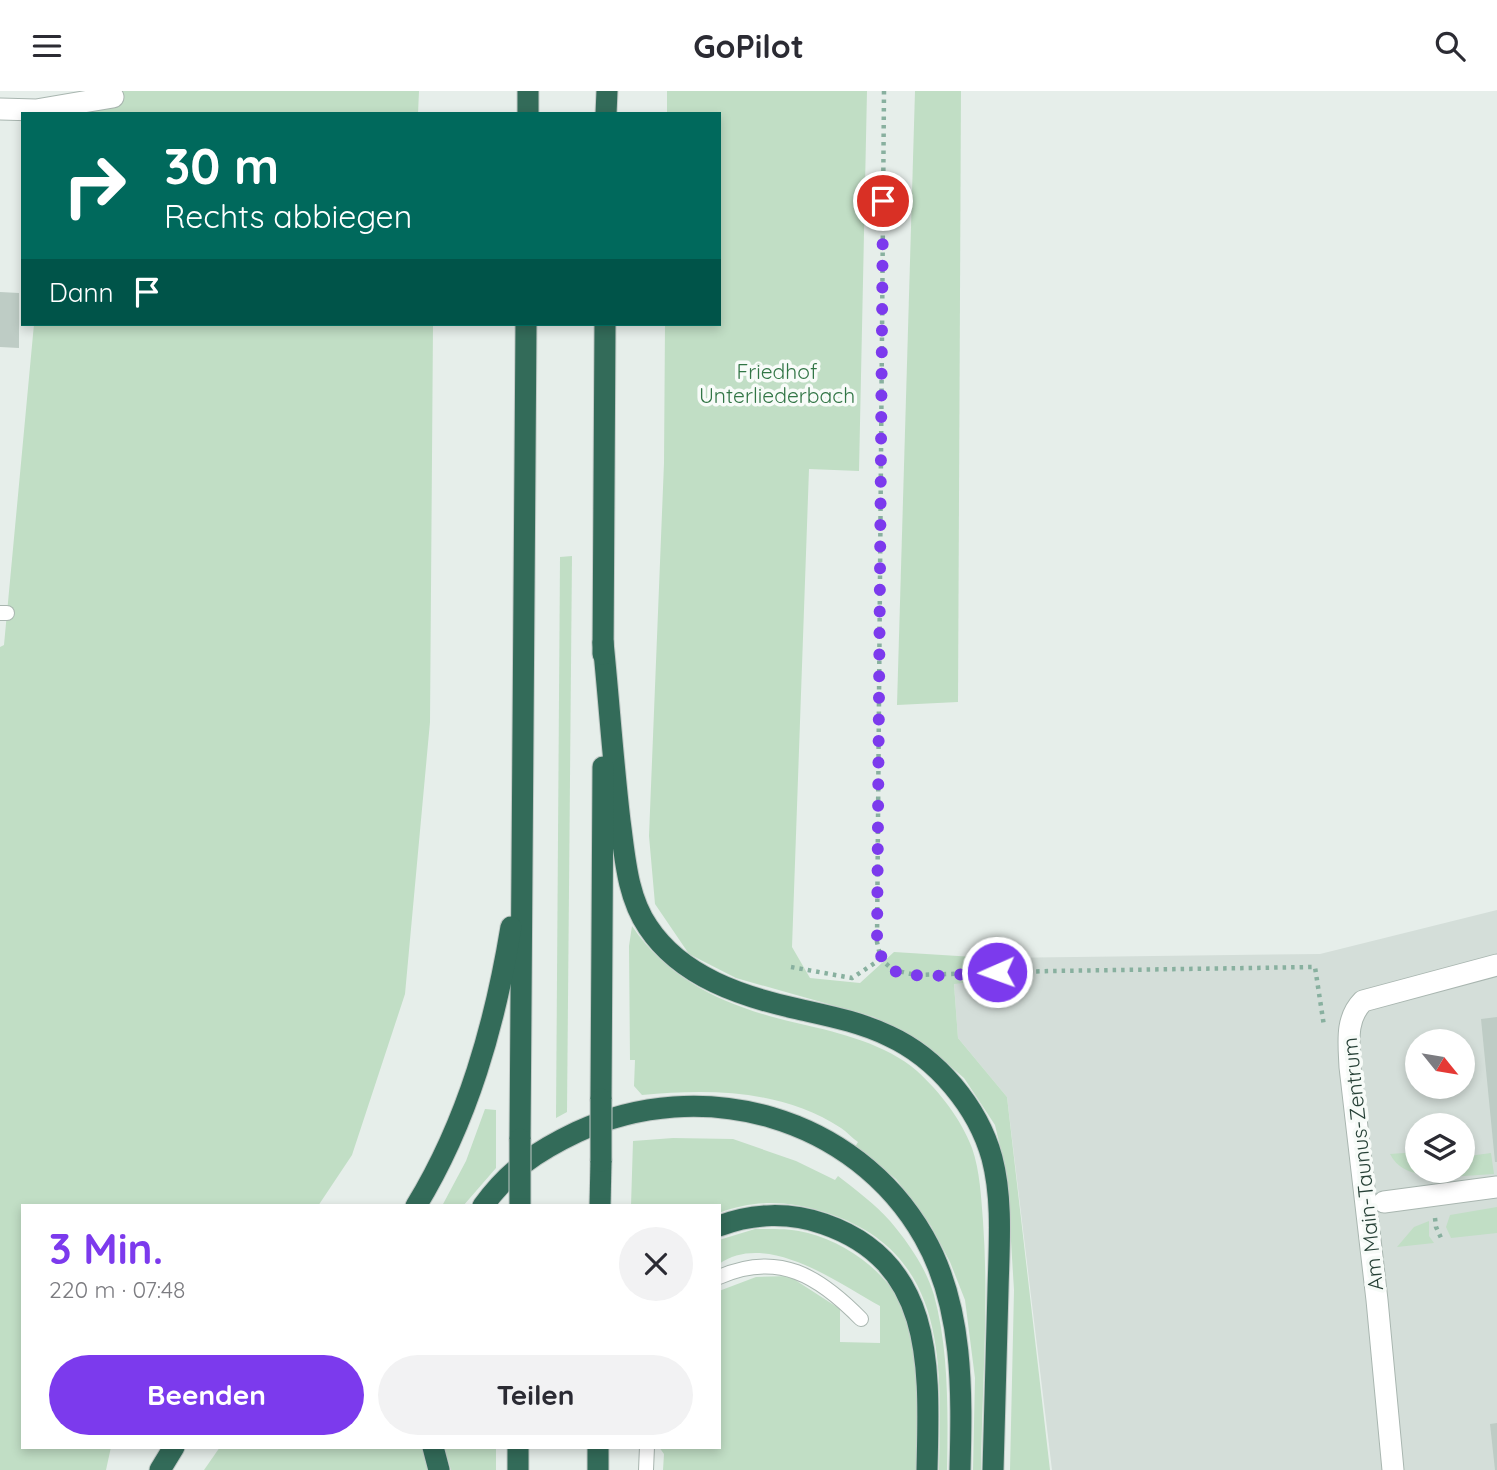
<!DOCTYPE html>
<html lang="de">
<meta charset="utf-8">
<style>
body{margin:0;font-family:Quicksand,sans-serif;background:#f2f2f3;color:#2b2b33;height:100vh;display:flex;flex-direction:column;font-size:26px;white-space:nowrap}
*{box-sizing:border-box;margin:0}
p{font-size:23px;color:#7c7c81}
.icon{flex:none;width:38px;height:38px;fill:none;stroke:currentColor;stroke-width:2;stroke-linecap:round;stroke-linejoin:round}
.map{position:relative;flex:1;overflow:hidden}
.side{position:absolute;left:21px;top:1113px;width:700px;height:245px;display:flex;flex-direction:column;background:#fff;border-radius:0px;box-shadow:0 4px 10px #0003}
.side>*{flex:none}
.banner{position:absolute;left:21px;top:21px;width:700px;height:214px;border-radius:0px;box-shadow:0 4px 10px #0003;background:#00695c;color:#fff;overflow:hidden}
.needle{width:46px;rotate:120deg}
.buttons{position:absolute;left:1405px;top:938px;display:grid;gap:14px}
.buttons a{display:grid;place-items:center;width:70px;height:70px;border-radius:50%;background:#fff;box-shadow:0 4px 10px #0003;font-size:35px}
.pin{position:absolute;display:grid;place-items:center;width:60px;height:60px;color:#fff;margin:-30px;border:4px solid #fff;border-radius:50%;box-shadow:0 2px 7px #0007}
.me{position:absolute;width:77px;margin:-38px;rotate:268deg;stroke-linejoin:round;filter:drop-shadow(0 0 5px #0008)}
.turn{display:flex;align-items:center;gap:24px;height:147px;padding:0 28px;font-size:32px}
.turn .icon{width:91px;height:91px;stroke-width:2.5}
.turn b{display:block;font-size:49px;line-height:60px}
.then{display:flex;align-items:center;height:66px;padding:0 28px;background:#0003;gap:14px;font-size:26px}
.round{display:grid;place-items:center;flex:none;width:74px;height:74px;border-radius:37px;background:#f2f2f3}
.overview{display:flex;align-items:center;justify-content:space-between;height:119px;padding:0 28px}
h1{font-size:42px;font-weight:700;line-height:52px;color:#7c3aed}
.primary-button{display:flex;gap:14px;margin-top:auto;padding:14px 28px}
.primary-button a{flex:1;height:80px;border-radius:42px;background:#7c3aed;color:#fff;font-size:28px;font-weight:700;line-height:80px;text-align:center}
.primary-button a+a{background:#f2f2f3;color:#2b2b33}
header{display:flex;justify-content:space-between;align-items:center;height:91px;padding:0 28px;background:#fff;font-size:32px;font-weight:700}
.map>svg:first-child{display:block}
.built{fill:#d4ded9;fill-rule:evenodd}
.green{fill:#c1dec5}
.building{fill:#beccc5}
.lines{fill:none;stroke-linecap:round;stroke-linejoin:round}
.lane-casing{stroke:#a9b6b0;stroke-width:16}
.street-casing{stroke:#a9b6b0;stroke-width:23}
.highway-casing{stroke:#c2cac7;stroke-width:23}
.path{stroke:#88b09f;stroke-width:4.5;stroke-dasharray:3.5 5;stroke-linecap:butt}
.lane{stroke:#fff;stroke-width:14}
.street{stroke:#fff;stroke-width:21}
.highway{stroke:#336b59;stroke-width:21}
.highway-bridge-casing{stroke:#c2cac7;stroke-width:23;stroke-linecap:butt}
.highway-bridge{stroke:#336b59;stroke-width:21}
.route{stroke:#7c3aed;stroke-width:12;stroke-dasharray:0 21.6}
.labels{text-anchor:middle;stroke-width:7;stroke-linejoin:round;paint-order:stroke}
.park-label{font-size:21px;fill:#317545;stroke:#f7fbf8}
.street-label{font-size:21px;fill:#264036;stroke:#f7fbf8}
</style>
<header><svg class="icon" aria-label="menu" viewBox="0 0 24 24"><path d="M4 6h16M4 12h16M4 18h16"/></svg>GoPilot<svg class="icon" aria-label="search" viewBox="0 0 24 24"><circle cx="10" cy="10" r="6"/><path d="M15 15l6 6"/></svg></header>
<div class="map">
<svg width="1497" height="1379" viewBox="0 0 1497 1379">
<rect width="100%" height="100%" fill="#e6eeea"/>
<path class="built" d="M1497,819V1379H1052L1007,1006L958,947L954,892L993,888L990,867L1320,863ZM1418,950H1463V996H1418ZM1418,1034H1463V1080H1418Z"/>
<g class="green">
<polygon points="81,0 419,0 418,23 81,23"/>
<polygon points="667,0 867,0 859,380 809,378 792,856 810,887 860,892 894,861 990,867 993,888 954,893 958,947 1007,1006 1050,1379 1010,1379 1014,1199 1007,1085 995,1034 964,987 923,952 874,926 736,887 689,863 655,813 649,745 664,372 665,233 719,233 719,23 667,23"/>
<polygon points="915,0 961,0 958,611 897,614"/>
<polygon points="34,233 433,233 430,631 405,903 352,1064 318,1115 23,1115 23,1356 111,1356 106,1379 0,1379 0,556 4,554"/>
<polygon points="572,465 567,1021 556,1027 560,466"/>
<path d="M632,835C672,894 734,918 801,933C840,942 886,953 917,980C940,1001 961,1028 972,1057C980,1080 981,1106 983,1130C989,1213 982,1296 981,1379H973L975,1287L965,1209L950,1171L931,1135L896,1088L855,1056L858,1051C852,1047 847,1041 841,1037C781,998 710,998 642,1004L634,995L635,969H630L629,855Z"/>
<polygon points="485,1018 496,1019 496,1077 463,1115 442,1115 466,1070"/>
<path d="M673,1047L733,1048L796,1070L835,1089L838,1085C856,1099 875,1113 890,1130C908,1151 926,1177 934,1204C949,1259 948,1322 947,1379H939C941,1272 949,1160 824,1121C788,1110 755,1108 719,1122V1115H631L633,1050Z"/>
<path d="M1417,1061L1418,1080H1423L1425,1084C1410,1082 1397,1077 1390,1063Z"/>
<polygon points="1463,1061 1469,1065 1491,1062 1494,1083 1449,1086 1443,1080 1463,1080"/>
<polygon points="1497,1116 1497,1142 1451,1147 1446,1136 1450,1124"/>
<polygon points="1429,1130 1429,1145 1434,1152 1397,1156 1414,1136"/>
<path d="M755,1138C772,1138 791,1137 808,1142C853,1154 898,1189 910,1235C922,1281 918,1332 917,1379H663L664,1363L659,1356H719V1200L756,1186L789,1185L840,1218V1251L880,1252V1215C838,1192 767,1139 719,1173V1149Z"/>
<polygon points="220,1356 422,1356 429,1379 204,1379"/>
<polygon points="444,1356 496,1356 496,1379 451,1379"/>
</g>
<g class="building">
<polygon points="0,201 19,202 19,257 0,256"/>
<polygon points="1497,926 1497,1071 1495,1071 1481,928"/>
<polygon points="1497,1332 1497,1379 1495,1379 1490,1333"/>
</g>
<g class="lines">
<defs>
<g id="lane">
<polyline points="0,522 7,522"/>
<path d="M719,1186C779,1160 819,1185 861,1228"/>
<polyline points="646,1379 647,1356"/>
</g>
<g id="street">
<polyline points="0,18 36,19 113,6"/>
<polyline points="1384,1111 1497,1096"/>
<path d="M1393,1379L1377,1209L1350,976C1349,952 1345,928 1363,910L1497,874"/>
</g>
<g id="highway">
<polyline points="528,23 528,0"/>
<polyline points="606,23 607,0"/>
<path d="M603,551C609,610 613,670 620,730C625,766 627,805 648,836C681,886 743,906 798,918C829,925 860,931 889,945C937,967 978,1016 992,1067C1003,1109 999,1156 998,1199C996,1259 995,1319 993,1379"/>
<polyline points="603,563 605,233"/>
<polyline points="601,1008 603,676"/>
<polyline points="520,1048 526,233"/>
<path d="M416,1115C468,1030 495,933 511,836"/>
<path d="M483,1115C509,1079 537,1060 577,1041C701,983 855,1025 924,1146C964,1216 962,1301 960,1379"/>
<polyline points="600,1115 601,1070"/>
<path d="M719,1135C753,1122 790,1121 824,1133C937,1172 929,1281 927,1379"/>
<polyline points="433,1356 439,1379"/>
<polyline points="160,1379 174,1356"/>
<polyline points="518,1379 518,1356"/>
<polyline points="598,1379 598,1356"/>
</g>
</defs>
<use href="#lane" class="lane-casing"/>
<use href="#street" class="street-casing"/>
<use href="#highway" class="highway-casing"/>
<g class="path">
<polyline points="884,0 877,851 881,868 893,879 916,884 1051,880 1315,876 1324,935"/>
<polyline points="791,876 852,887 881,868"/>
<polyline points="1435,1127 1436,1136 1442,1149"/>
</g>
<use href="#lane" class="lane"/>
<use href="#street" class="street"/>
<use href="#highway" class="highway"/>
<defs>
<g id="highway-bridge">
<polyline points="601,1070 601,1008"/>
<polyline points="520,1115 520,1048"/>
</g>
</defs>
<use href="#highway-bridge" class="highway-bridge-casing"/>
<use href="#highway-bridge" class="highway-bridge"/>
</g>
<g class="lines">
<path class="route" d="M883,110L877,852C880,862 882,873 893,879C911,890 973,882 997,881"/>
</g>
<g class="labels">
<g class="park-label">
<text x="777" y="288">Friedhof<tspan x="777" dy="24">Unterliederbach</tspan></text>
</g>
<g class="street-label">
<text transform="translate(1363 1073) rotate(-96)" y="7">Am Main-Taunus-Zentrum</text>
</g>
</g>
</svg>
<div class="buttons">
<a><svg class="needle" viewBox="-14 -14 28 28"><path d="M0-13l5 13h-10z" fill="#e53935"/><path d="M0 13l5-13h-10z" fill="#7c7c81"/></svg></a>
<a><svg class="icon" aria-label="layers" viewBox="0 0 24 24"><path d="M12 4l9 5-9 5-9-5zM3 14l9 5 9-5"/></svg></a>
</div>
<div class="pin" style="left:883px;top:110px;background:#d93025"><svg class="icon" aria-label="arrive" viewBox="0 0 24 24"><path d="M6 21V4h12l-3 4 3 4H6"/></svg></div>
<svg class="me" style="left:997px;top:881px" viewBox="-20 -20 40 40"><circle r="17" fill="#7c3aed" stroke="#fff" stroke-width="3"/><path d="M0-11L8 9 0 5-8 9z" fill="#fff"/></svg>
<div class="banner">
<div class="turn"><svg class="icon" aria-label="right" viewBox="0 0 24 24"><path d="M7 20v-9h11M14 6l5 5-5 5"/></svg><div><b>30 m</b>Rechts abbiegen</div></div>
<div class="then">Dann<svg class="icon" aria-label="arrive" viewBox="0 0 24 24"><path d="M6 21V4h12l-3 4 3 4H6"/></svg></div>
</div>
<section class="side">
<div class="overview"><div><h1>3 Min.</h1><p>220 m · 07:48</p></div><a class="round"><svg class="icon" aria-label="close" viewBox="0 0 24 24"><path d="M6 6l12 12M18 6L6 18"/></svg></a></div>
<div class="primary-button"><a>Beenden</a><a>Teilen</a></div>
</section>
</div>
